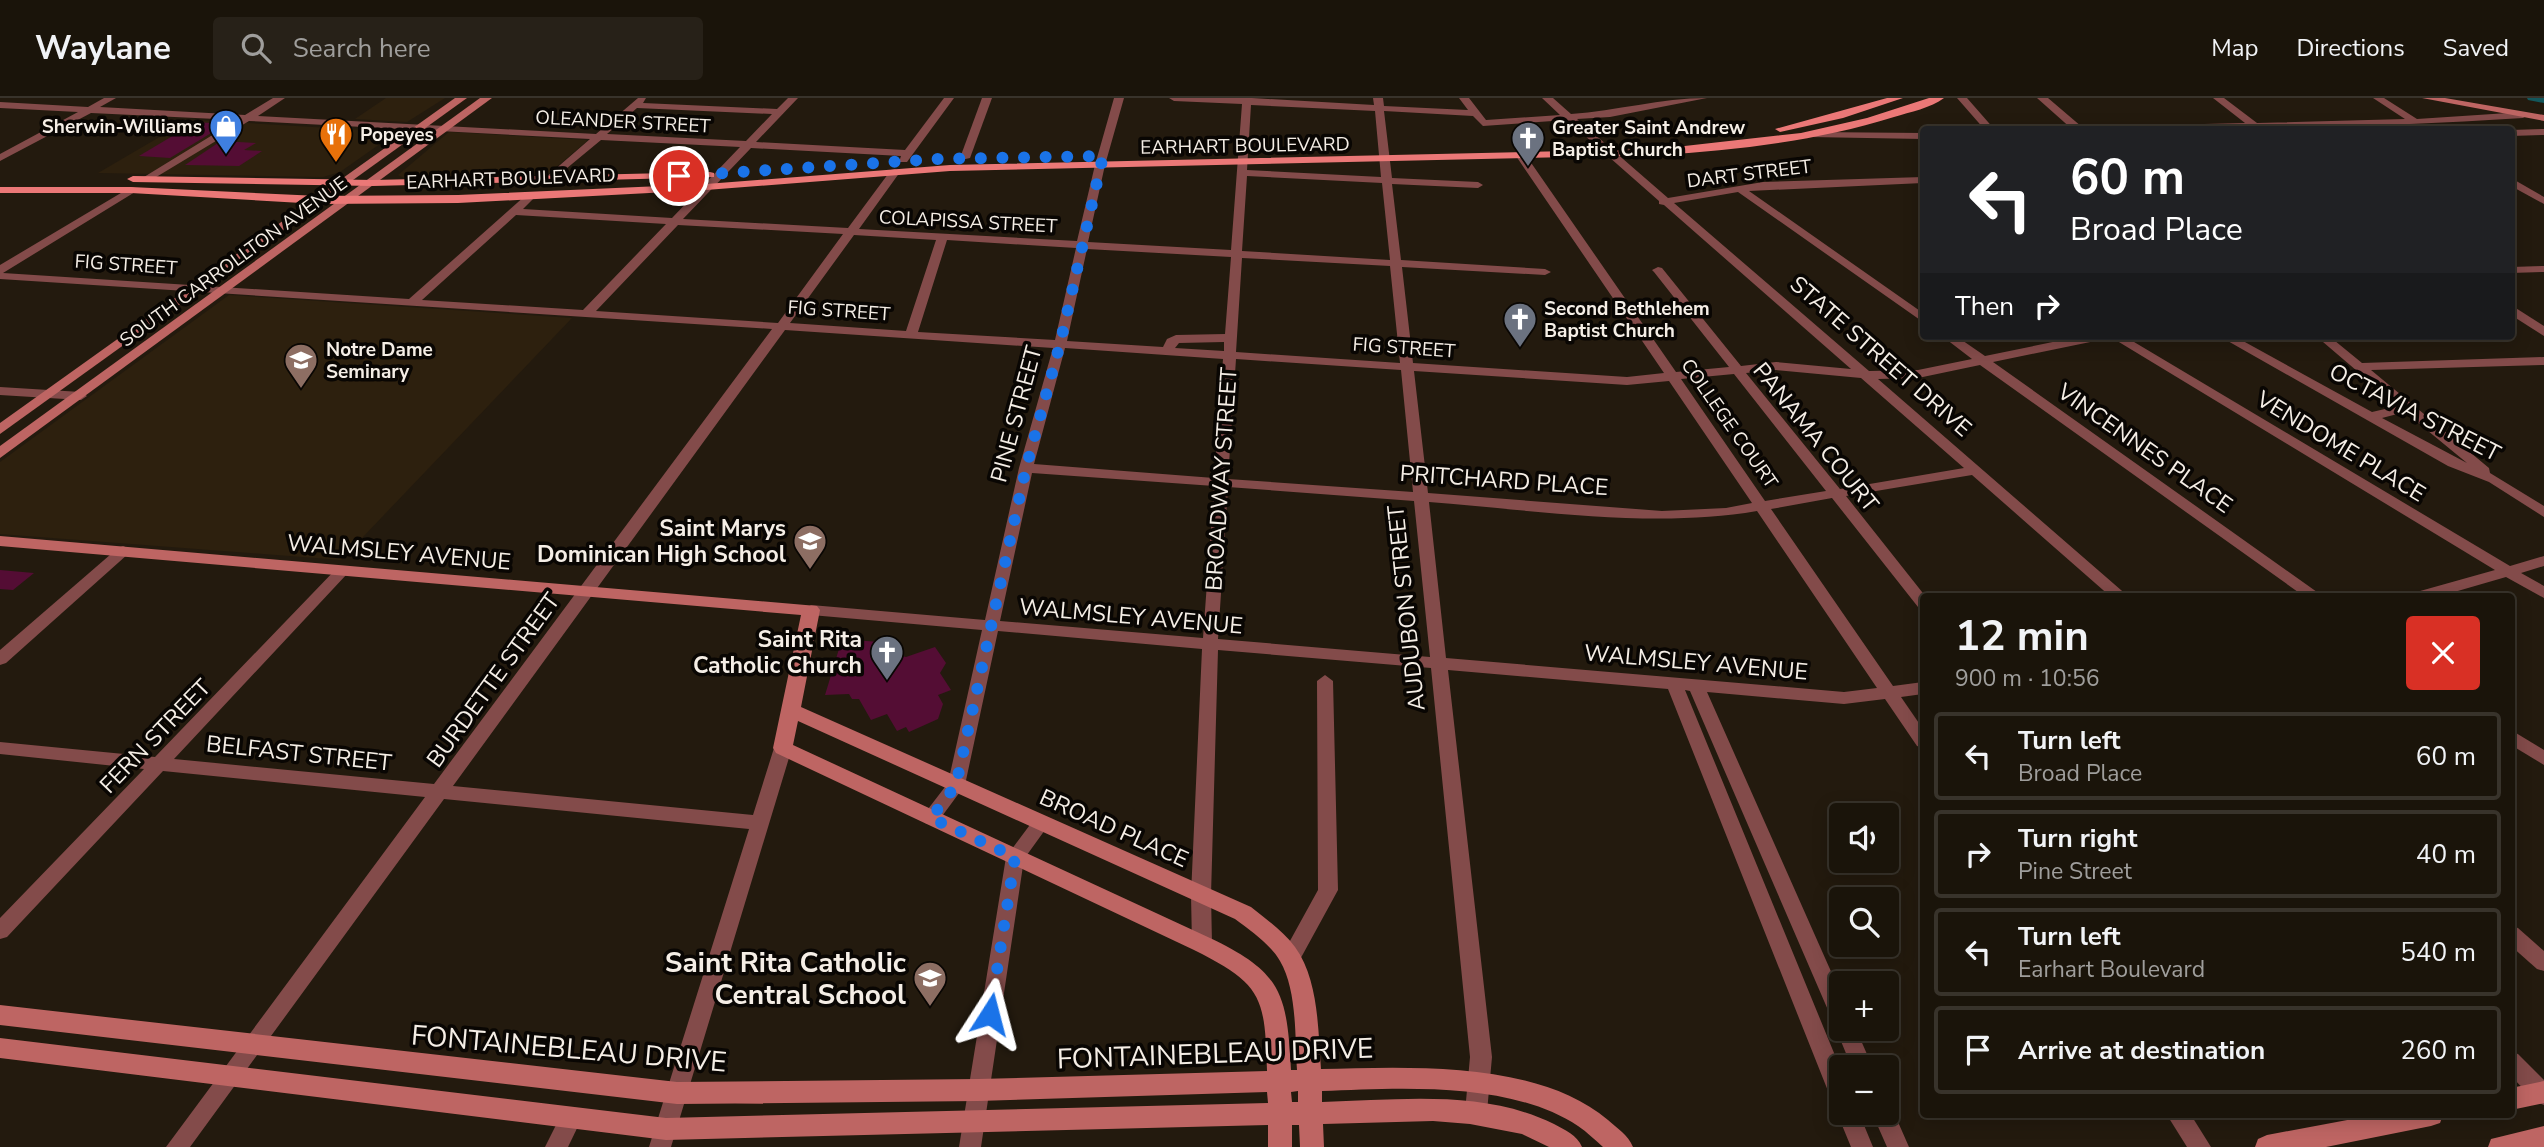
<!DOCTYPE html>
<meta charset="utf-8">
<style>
body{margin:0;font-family:"Nunito Sans",sans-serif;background:#272118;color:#f1f3f6;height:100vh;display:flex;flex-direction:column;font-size:26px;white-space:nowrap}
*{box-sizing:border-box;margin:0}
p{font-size:23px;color:#9f9e9c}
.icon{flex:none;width:38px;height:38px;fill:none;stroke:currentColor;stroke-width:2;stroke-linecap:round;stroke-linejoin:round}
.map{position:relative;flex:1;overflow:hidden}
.drawer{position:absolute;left:1920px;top:495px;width:595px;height:525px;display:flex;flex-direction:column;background:#1a140a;border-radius:7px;box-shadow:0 4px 18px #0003,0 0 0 2px #38332b}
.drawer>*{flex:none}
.hud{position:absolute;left:1920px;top:28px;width:595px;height:214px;border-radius:7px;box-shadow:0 4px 18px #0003,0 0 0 2px #38332b;background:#202124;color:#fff;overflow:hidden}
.fabs{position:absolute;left:1829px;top:705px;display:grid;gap:14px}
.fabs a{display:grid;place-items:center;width:70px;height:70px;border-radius:7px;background:#1a140a;box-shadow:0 4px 18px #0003,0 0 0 2px #38332b;font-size:35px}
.pin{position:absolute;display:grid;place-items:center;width:60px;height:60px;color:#fff;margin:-30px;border:4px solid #fff;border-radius:50%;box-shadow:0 2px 7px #0007}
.me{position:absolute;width:77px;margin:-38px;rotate:9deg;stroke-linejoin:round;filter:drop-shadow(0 0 5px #0008)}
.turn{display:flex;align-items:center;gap:24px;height:147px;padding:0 35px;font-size:32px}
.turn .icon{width:91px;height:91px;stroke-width:2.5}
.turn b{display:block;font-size:49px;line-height:60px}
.then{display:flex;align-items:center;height:66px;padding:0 35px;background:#0003;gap:14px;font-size:26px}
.round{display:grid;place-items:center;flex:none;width:74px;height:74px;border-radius:7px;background:#272118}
.overview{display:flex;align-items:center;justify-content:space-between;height:119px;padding:0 35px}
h1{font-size:42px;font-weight:700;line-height:52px}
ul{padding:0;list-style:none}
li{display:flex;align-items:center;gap:21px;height:88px;margin:0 14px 10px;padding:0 21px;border:4px solid #38332b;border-radius:7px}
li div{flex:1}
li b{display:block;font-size:26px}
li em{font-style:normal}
header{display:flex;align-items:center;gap:42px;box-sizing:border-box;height:98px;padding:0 35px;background:#1a140a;border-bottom:2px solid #38332b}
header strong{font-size:33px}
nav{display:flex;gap:38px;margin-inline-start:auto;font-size:24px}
.search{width:490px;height:63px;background:#272118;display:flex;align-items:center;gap:18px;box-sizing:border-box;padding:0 24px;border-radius:7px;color:#9f9e9c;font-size:26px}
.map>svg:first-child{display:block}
.built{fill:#2d200e}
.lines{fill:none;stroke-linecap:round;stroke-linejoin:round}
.canal{fill:#13575c;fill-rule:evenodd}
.building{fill:#540d34}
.street{fill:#834b4a;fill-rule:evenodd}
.secondary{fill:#be6563;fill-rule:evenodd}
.primary{fill:#eb7877;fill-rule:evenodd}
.route{stroke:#1a73e8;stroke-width:12;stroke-dasharray:0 21.6}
.labels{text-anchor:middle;stroke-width:7;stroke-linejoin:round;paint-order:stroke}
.far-street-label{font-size:19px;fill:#f5eee6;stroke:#090603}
.far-poi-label{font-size:19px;font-weight:bold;fill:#f5eee6;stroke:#090603;text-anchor:start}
.street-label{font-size:23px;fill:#f5eee6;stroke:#090603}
.poi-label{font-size:23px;font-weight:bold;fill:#f5eee6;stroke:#090603;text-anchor:end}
.near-poi-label{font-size:28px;font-weight:bold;fill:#f5eee6;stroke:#090603;text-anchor:end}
.near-street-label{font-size:28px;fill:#f5eee6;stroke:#090603}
</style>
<header>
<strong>Waylane</strong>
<div class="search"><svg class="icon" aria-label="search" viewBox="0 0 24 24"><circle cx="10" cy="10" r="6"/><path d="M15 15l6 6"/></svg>Search here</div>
<nav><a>Map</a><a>Directions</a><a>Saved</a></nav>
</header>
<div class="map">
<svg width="2544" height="1049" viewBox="0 0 2544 1049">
<rect width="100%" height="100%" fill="#231a0e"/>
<g class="built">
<polygon points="386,0 445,0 407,24 355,21"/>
<polygon points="195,22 397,34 340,74 323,79 98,75 180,27"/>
<polygon points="449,34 586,42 587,43 547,77 406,81 398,77"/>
<polygon points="229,197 572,220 341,462 0,436 0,364"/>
</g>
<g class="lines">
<polygon class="canal" points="2527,0 2544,0 2544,5 2528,2"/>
</g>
<g class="building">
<polygon points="196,24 226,26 170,60 139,58"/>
<polygon points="221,43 256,45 244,52 262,53 239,68 185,67"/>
<polygon points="0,472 34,475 13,492 0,491"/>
<polygon points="842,541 879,544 874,563 893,556 906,559 935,549 946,565 940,575 951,592 938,597 943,606 938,621 909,634 906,629 897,633 887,616 871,622 859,601 852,601 849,596 825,597"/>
</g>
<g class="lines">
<g class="street">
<path d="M104,0H116L100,9L245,17L273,0H285L258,18L596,36L638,0H646L643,5L777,11L788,0H798L756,44L905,52L944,0H954L907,64H899L901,58L751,50L683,121L848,130L891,72L895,71L900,74L859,131L1077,143L1095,67L1114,0H1124L1105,67L1088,144L1231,152L1242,6L1174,3L1169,0H1252L1374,7L1373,0H1383L1384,8L1468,12L1459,0H1469L1486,22L1560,17L1542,0H1553L1571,16C1616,13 1661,0 1707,0L1610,19L1577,21L1668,100L1763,84L1923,79V85L1749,93L1923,215V224L1738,94L1674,105L1869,273L1918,272L1972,261L1942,238H1956L1985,258L2082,238H2106L2100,242L1993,264L2324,499H2305L1980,267L1918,280L1878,281L2129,499H2111L1972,377L1846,398L1926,499H1923V510L1918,509L1832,400L1771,411L1893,588L1923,584V596L1901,599L1923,631V650L1917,648L1885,601L1844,606L1707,594L1841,896V931H1856L1873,970H1852L1836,931L1838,927L1834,925L1831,919L1690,593L1685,592L1841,972V1015H1859L1873,1049H1851L1837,1015L1841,1008L1833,1005L1830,998L1668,591L1448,572L1492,959L1487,1014L1484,1021L1476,1024L1468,1021L1465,1014L1470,959L1431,570L1218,552L1211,797L1212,846L1209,852L1202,854L1195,852L1192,846L1191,797L1202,551L998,533L965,687L937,725L931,727L925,725L922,720L925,715L948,685L982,532L811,517L803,512L811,507L985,522L1019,370L1053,250L785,232L453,688L753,717L774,650L777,646H789L792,650L671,1049H649L749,731L444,701L190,1049H166L425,699L163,673L7,839L0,841V820L144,671L0,656V644L155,659L337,470H347L350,473L347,476L174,661L434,686L772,231L0,181V167L131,89L135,90V94L3,175L409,201L526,97L535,99L523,111L672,120L740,49L601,42L549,85L545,84V80L590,41L249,23L148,84L144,83V79L237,22L91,15L0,63V56L78,14L0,10V4L88,9ZM1251,7L1375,13L1381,79L1247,72ZM637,10L772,16L746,43L607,36ZM1384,13L1473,18L1483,28L1567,22L1659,103V106L1664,107L1851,271L1776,264L1741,268L1662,170L1658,169L1652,172L1654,174L1729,269L1676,274L1525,56L1521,55L1516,58L1664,275L1627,279L1413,265L1402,169L1545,177L1551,174L1545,171L1401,162L1392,86L1478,90L1483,87L1478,84L1392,80ZM1247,78L1382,85L1390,162L1242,153ZM516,117L666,126L583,212L422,202ZM678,127L843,136L778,225L596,213ZM854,137L936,142L906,233L790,225ZM947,142L1076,150L1055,242L918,234ZM1087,151L1231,159L1225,236L1176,237L1167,241L1163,249L1067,243ZM1242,160L1390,168L1400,265L1236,254ZM1224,244V253L1175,250L1179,245ZM1065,250L1223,261L1214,380L1034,366ZM1236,261L1401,272L1413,394L1228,381ZM1776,272L1861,280L1964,370L1840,391L1746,275ZM1414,273L1627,287L1669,283L1752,405L1726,410L1662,413L1428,395ZM1734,276L1826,393L1765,403L1681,281ZM1032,375L1214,388L1203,540L1000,523ZM1228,389L1414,403L1430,559L1218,541ZM1429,404C1534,412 1653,431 1757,413L1877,590L1844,594L1446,560Z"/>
<polygon points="982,0 992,0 970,60 961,62 960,60"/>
<polygon points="1957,0 1967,0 1995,32 1985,32"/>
<path d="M2037,0H2048L2082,29L2245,25L2213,0H2224L2257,25L2405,21L2373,0H2384L2417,21L2523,14L2528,17L2523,20C2373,30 2223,32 2073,32Z"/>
<polygon points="2544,31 2544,37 2511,38 2511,32"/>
<polygon points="1813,34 1923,35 1923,41 1810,39 1808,37"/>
<polygon points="2511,80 2544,99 2544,106 2511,88"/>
<polygon points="2544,168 2544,174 2511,175 2511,169"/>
<polygon points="2511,207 2544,228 2544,238 2511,217"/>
<polygon points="2109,238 2124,238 2510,468 2544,458 2544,468 2521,475 2544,488 2544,500 2506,479 2437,499 2410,499 2413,495 2495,472"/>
<path d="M2219,238H2234L2372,314L2398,308L2316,238H2329L2362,265L2544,259V267L2371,272L2489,370L2490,375L2544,408V419L2489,384L2448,368ZM2405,314L2467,365L2382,320Z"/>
<polygon points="0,289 81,294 87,298 81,302 0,297"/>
<polygon points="123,448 128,450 130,453 128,456 6,565 0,567 0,552 118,450"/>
<polygon points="1325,577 1333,583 1338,792 1297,867 1290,869 1283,867 1280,861 1318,792 1317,583"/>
<polygon points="2511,632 2544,652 2544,667 2511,647"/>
<polygon points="1041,718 1047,720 1050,725 1024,761 981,1049 959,1049 1006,759 1035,720"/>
<polygon points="2511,828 2518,830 2544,853 2544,873 2537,871 2511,848"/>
<polygon points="2511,954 2518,956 2544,982 2544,1007 2536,1004 2511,978"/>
<polygon points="1886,1006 1891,1008 1909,1049 1887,1049 1872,1015 1886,1015"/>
<polygon points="571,1010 579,1013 582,1020 568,1049 545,1049 563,1013"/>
<polygon points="2167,1017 2191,1017 2211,1049 2187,1049"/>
</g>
<g class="secondary">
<polygon points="455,0 467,0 0,336 0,325"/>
<polygon points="480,0 492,0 0,360 0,348"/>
<polygon points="2422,0 2445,0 2544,17 2544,23"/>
<path d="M0,438L817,508L820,512L801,609L1251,809C1266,821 1283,833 1295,849C1319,882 1318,933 1321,971C1408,969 1537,962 1608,1022C1617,1030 1628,1037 1633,1049H1603C1595,1042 1587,1034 1578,1028C1510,983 1401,990 1322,993V1004C1399,1002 1483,991 1554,1026C1565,1032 1577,1037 1582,1049H1549L1522,1036L1470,1026L1433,1023L1323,1026L1324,1049H1300L1299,1027H1292V1049H1268V1027L666,1042L0,960V940L666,1020L1268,1005L1267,994L978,1003L677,1006L0,927V907L677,984L978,981L1267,973C1265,898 1262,886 1194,852L776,655L773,650L801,517L0,448ZM798,623L1235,821C1251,833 1270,846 1280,863C1297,892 1295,939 1297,972H1291C1287,894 1281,874 1210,840L793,647ZM1298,993V1004H1292L1291,994Z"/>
<polygon points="2544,983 2544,1005 2511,1012 2511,990"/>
<polygon points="2374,1017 2443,1017 2440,1025 2431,1028 2326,1049 2255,1049 2258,1041 2267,1037"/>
<polygon points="2544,1028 2544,1049 2488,1049 2491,1041"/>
</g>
<g class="primary">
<polygon points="1887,0 1903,0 1843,20 1780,34 1775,31"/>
<path d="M1929,0H1944C1931,10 1910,14 1894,19C1817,43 1738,52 1658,57L950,73L706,92L458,105L319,106L131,95H0V89H131L319,98L458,97L706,86L950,67L1658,51L1801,35L1867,20Z"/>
<polygon points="710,74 714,75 714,79 373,88 133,84 127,81 133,78 373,82"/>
</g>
</g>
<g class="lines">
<polyline class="route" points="679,78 937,61 1103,58 1060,246 1026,370 956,687 931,720 1015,759 990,916"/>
</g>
<defs>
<symbol id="shop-pin" viewBox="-11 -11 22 30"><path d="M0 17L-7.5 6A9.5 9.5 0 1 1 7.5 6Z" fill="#3f7fe0" stroke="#090603"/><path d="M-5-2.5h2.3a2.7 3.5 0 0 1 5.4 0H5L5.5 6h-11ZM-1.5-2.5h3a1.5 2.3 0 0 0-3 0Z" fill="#fff"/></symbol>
<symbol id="restaurant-pin" viewBox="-11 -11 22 30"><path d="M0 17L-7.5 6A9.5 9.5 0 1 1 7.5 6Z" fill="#e8710a" stroke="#090603"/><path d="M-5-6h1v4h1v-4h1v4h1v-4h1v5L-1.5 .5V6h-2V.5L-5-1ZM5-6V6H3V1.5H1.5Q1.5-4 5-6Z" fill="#fff"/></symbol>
<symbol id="church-pin" viewBox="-11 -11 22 30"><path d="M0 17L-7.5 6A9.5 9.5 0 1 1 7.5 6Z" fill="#6b7280" stroke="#090603"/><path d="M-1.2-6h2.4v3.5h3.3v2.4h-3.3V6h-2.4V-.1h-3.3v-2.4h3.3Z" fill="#fff"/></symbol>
<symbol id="school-pin" viewBox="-11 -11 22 30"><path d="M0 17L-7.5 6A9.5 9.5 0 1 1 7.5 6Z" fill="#8d6e63" stroke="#090603"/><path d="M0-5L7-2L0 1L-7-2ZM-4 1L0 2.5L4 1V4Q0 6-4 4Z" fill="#fff"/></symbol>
</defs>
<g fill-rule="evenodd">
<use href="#shop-pin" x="207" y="9" width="38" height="52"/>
<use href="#restaurant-pin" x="317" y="17" width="38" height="52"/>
<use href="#church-pin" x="1509" y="21" width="38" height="52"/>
<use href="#church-pin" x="1501" y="202" width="38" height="52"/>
<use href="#school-pin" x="282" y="243" width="38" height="52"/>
<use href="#school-pin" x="791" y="424" width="38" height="52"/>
<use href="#church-pin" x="868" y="535" width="38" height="52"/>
<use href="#school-pin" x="911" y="861" width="38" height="52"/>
</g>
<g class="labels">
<g class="far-street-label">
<text transform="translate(623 23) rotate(3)" y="7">OLEANDER STREET</text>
<text transform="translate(1245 47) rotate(-1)" y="7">EARHART BOULEVARD</text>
<text transform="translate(1749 75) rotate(-7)" y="7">DART STREET</text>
<text transform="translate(511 80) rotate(-2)" y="7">EARHART BOULEVARD</text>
<text transform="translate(968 123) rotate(3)" y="7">COLAPISSA STREET</text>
<text transform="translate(233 163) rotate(-36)" y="7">SOUTH CARROLLTON AVENUE</text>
<text transform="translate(126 166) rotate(4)" y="7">FIG STREET</text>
<text transform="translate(839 212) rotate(4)" y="7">FIG STREET</text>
<text transform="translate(1404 249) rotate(4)" y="7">FIG STREET</text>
<text transform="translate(1730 325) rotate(55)" y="7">COLLEGE COURT</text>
</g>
<g class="far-poi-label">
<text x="202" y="35" text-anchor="end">Sherwin-Williams</text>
<text x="1552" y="36">Greater Saint Andrew<tspan x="1552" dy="22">Baptist Church</tspan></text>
<text x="360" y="43">Popeyes</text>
<text x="1544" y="217">Second Bethlehem<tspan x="1544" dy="22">Baptist Church</tspan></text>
<text x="326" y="258">Notre Dame<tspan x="326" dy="22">Seminary</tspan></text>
</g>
<g class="street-label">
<text transform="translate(1881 258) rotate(41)" y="8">STATE STREET DRIVE</text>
<text transform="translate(2415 314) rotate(27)" y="8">OCTAVIA STREET</text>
<text transform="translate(1016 316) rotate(-75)" y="8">PINE STREET</text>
<text transform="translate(1816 339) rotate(51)" y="8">PANAMA COURT</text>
<text transform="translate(2341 348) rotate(31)" y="8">VENDOME PLACE</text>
<text transform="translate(2145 350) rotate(35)" y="8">VINCENNES PLACE</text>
<text transform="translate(1221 381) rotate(-86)" y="8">BROADWAY STREET</text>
<text transform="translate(1504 382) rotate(4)" y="8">PRITCHARD PLACE</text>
<text transform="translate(399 454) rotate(5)" y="8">WALMSLEY AVENUE</text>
<text transform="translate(1406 510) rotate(-96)" y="8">AUDUBON STREET</text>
<text transform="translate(1131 518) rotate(5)" y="8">WALMSLEY AVENUE</text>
<text transform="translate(1696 564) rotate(5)" y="8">WALMSLEY AVENUE</text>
<text transform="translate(493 582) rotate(-54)" y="8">BURDETTE STREET</text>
<text transform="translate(155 638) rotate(-46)" y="8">FERN STREET</text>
<text transform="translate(299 655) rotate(6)" y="8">BELFAST STREET</text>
<text transform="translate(1114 730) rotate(24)" y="8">BROAD PLACE</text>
</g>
<g class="poi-label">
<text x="786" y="438">Saint Marys<tspan x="786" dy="26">Dominican High School</tspan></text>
<text x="862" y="549">Saint Rita<tspan x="862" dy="26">Catholic Church</tspan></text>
</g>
<g class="near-poi-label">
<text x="906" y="874">Saint Rita Catholic<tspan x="906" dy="32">Central School</tspan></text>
</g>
<g class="near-street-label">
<text transform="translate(569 950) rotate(5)" y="10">FONTAINEBLEAU DRIVE</text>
<text transform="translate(1215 955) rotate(-2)" y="10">FONTAINEBLEAU DRIVE</text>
</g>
</g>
</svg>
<div class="fabs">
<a><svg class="icon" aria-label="sound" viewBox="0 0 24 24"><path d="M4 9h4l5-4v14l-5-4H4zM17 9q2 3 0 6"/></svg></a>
<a><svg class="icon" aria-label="search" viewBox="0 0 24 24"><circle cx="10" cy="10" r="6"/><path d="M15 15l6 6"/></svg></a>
<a>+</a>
<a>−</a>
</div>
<div class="pin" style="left:679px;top:78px;background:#d93025"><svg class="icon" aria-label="arrive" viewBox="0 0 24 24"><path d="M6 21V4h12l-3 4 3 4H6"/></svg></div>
<svg class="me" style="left:990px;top:916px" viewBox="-20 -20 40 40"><path d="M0-17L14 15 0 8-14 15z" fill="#1a73e8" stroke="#fff" stroke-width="4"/></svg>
<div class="hud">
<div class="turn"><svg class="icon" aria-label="left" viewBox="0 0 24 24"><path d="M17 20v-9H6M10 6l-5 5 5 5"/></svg><div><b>60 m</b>Broad Place</div></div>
<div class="then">Then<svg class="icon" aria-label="right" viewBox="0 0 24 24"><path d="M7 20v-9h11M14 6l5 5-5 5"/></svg></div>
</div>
<section class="drawer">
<div class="overview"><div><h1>12 min</h1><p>900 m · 10:56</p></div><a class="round" style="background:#d93025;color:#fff"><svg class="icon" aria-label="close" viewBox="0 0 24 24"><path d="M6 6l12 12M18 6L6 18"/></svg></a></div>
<ul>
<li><svg class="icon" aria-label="left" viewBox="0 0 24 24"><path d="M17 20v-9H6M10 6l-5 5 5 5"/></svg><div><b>Turn left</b><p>Broad Place</p></div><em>60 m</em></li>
<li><svg class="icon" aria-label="right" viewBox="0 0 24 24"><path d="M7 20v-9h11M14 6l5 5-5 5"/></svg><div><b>Turn right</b><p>Pine Street</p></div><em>40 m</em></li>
<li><svg class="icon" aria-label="left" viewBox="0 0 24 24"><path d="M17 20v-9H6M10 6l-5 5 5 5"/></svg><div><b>Turn left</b><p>Earhart Boulevard</p></div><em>540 m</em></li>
<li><svg class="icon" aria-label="arrive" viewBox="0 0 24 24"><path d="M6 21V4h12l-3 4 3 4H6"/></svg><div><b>Arrive at destination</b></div><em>260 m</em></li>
</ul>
</section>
</div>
